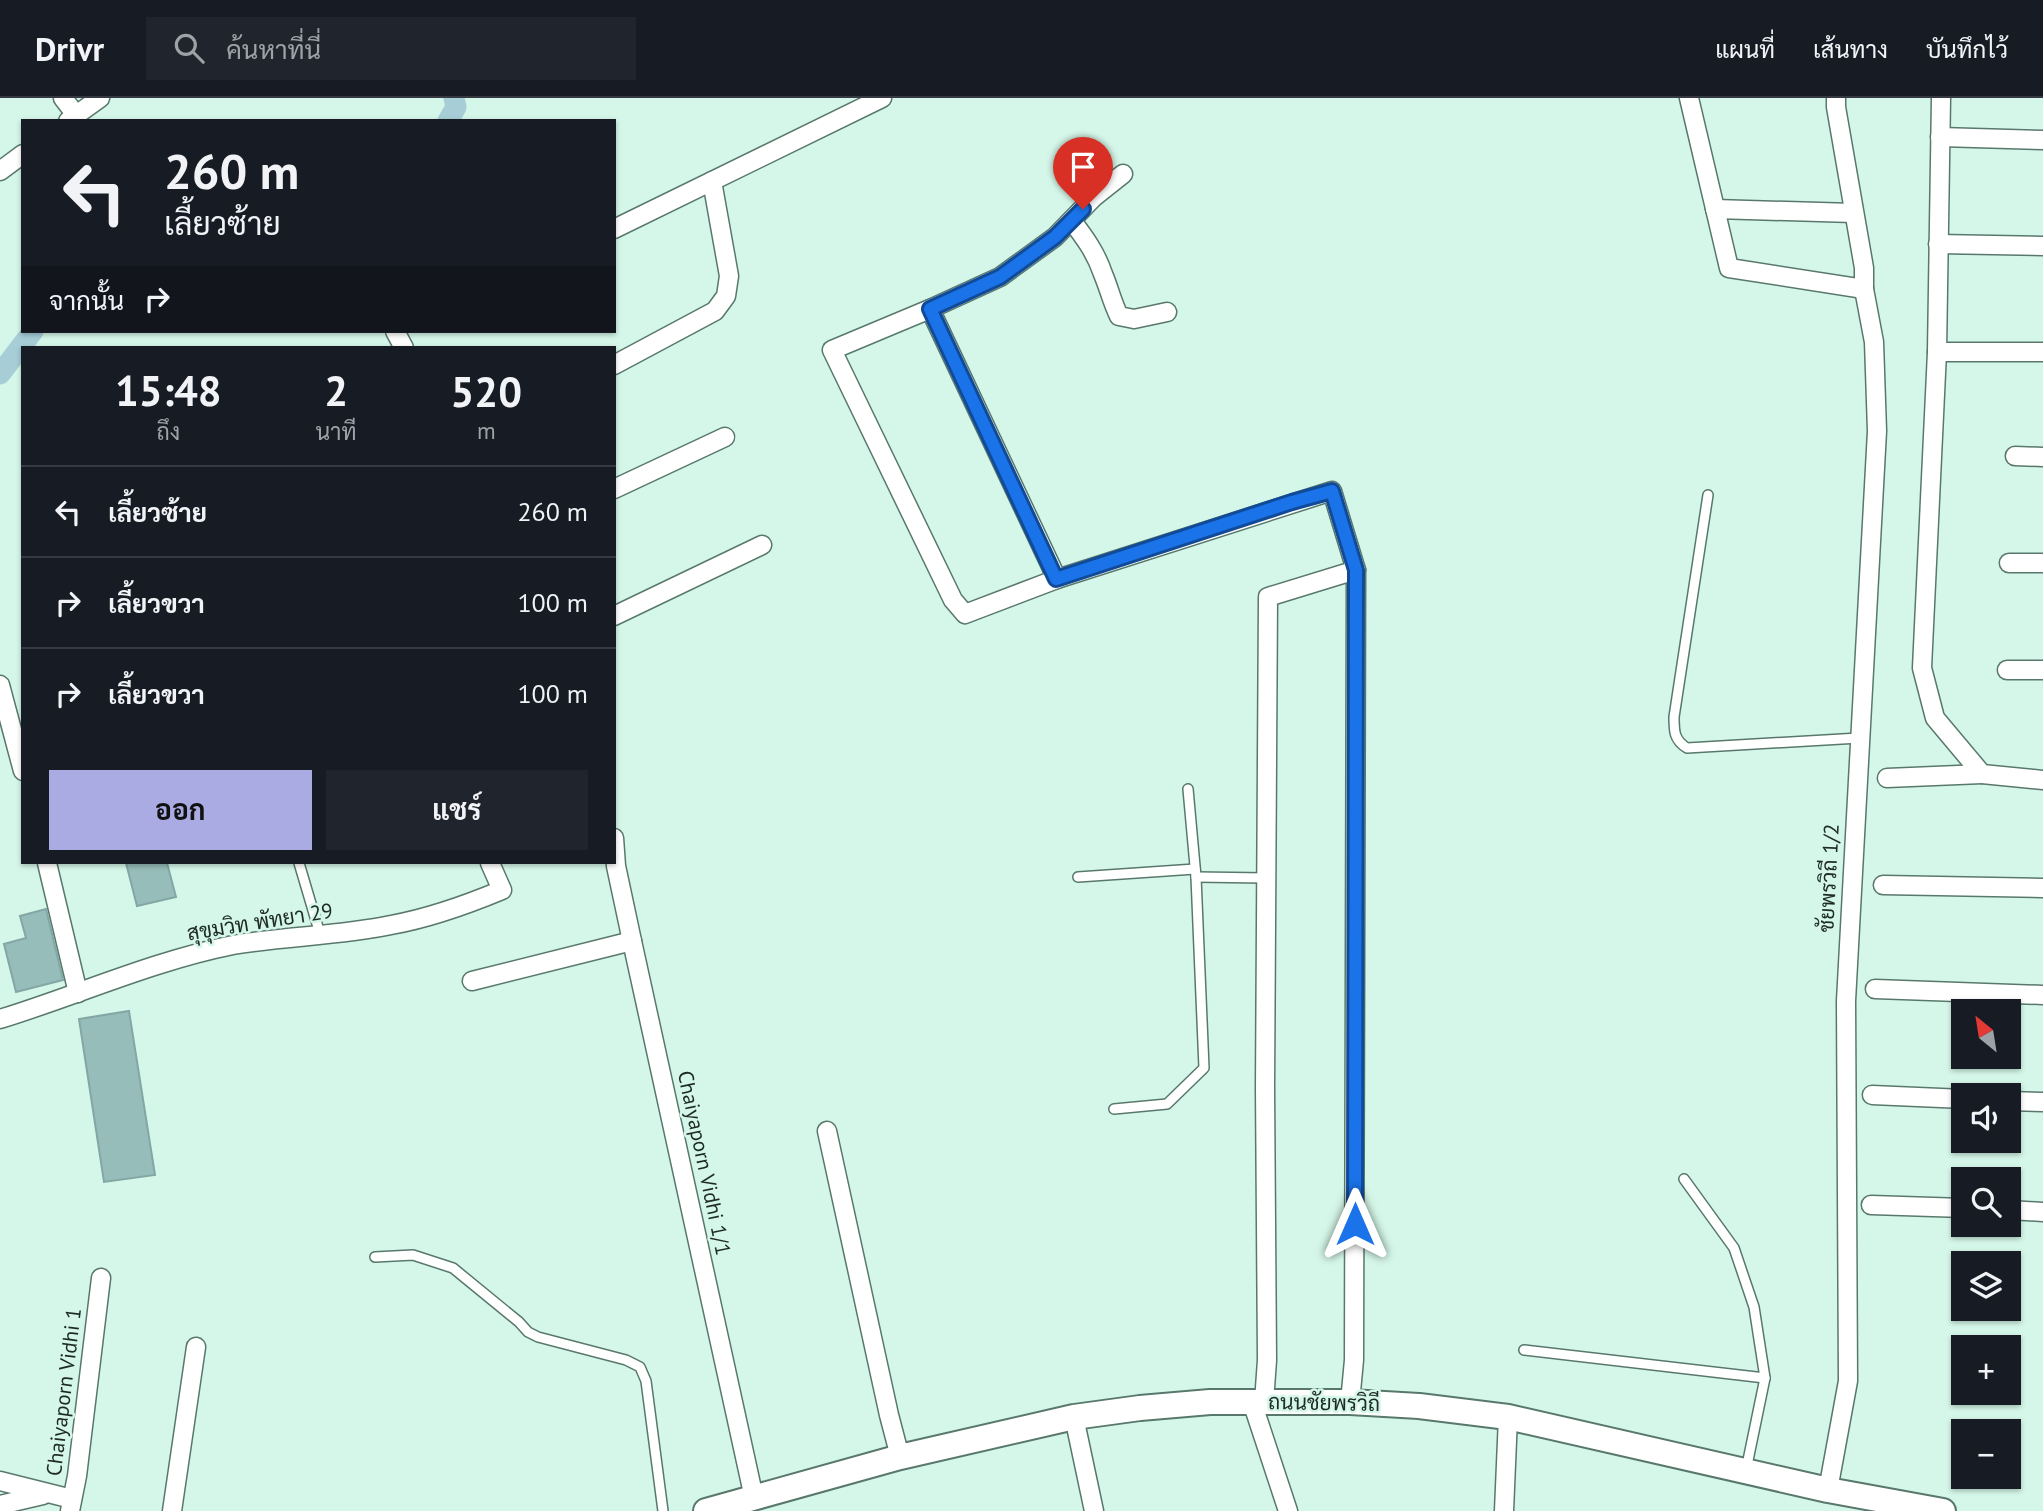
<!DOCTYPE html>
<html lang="th">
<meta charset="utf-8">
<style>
body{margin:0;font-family:"PT Sans",Sarabun,sans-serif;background:#20242c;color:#f1f3f6;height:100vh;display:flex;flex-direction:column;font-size:26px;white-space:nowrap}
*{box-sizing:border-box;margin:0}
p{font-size:23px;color:#9ea1a6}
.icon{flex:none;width:38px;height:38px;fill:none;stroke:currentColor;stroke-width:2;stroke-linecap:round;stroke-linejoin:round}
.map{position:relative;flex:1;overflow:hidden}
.sheet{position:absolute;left:21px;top:248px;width:595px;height:518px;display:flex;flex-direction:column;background:#171b24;border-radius:0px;box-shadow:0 2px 5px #0004}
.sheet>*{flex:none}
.banner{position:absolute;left:21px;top:21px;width:595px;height:214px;border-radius:0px;box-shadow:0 2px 5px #0004;background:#171b24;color:#f1f3f6;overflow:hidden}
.needle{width:46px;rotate:330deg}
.tools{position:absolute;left:1951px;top:901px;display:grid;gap:14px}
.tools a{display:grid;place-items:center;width:70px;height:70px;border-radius:0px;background:#171b24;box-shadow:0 2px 5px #0004;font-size:35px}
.pin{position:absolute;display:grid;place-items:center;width:60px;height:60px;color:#fff;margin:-72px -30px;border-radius:50% 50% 50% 0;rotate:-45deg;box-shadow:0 0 7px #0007}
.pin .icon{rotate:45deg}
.me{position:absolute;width:77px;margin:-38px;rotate:0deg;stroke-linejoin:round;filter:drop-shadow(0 0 5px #0008)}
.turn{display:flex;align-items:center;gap:24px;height:147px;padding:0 28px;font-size:32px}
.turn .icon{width:91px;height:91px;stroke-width:2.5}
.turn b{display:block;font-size:49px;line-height:60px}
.then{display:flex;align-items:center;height:66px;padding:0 28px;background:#0003;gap:14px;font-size:26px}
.eta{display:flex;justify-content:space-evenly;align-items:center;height:119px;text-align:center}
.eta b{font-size:42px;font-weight:700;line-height:49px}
.cta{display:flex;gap:14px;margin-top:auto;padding:14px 28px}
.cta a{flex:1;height:80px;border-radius:0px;background:#ababe3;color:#111;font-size:28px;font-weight:700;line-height:80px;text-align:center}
.cta a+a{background:#20242c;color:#f1f3f6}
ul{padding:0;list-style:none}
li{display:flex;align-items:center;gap:21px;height:91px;padding:0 28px;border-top:2px solid #363941}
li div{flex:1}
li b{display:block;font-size:26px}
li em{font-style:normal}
header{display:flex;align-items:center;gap:42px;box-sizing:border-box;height:98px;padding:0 35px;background:#171b24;border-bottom:2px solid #363941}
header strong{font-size:33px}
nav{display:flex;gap:38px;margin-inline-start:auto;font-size:24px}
.search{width:490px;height:63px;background:#20242c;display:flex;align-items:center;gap:18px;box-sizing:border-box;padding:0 24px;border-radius:0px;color:#9ea1a6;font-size:26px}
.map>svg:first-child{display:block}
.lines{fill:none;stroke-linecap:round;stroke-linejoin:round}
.canal{stroke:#a7ced7;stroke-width:21}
.building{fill:#97bdba;stroke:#82a7a4;stroke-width:2}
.lane-casing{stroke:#59786c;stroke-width:12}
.street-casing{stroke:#59786c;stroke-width:21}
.secondary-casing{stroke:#59786c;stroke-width:28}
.lane{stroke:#fff;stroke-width:9}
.street{stroke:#fff;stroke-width:18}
.secondary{stroke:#fff;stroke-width:24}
.route-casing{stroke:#114b97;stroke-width:18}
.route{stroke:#1a73e8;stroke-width:12}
.labels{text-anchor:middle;stroke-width:5;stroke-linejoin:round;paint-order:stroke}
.street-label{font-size:21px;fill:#1d2a25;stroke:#d5f7e9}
</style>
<header>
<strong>Drivr</strong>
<div class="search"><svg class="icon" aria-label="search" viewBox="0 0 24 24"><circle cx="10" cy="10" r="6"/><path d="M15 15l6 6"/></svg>ค้นหาที่นี่</div>
<nav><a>แผนที่</a><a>เส้นทาง</a><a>บันทึกไว้</a></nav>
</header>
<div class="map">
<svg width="2043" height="1413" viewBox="0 0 2043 1413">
<rect width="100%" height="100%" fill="#d5f7e9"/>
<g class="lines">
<g class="canal">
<polyline points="448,23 456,9 454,0"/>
<polyline points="0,276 33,233"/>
</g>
</g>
<g class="building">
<polygon points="126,765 167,765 176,799 137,808"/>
<polygon points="46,811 63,882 16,894 4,846 26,840 20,818"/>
<polygon points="129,913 155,1077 104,1084 79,921"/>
</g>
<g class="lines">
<defs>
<g id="lane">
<path d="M1708,397L1674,619C1674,633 1674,642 1687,650L1859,640"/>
<polyline points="299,765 320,836"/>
<polyline points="1078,779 1195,771"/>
<polyline points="1196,779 1266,780"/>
<polyline points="1114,1011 1167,1006 1204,970 1196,779 1188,691"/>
<polyline points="1684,1081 1734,1150 1754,1209 1765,1280 1746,1372"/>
<polyline points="375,1159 413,1157 453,1170 519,1224 528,1234 538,1239 626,1262 640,1269 646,1283 663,1413"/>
<polyline points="1524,1252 1765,1280"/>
</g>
<g id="street">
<polyline points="63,0 76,17"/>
<polyline points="1689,0 1729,170 1864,191"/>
<polyline points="1941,0 1937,254 1922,570 1935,620 1982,676 2043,682"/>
<polyline points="68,23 100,0"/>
<polyline points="1940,39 2043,42"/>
<polyline points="0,73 23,56"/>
<polyline points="1123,76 1094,99 1055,139 1000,179 930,211 832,252 953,502 965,516 1057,481 1332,393 1356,472 1354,1262 1350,1304"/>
<polyline points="1715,111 1853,115"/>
<path d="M1072,123C1085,140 1096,155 1103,176C1109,190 1112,204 1119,218L1134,221L1167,214"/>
<polyline points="614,131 882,0"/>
<polyline points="1938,146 2043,148"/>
<polyline points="930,211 1057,481"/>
<polyline points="395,233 404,250"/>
<polyline points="1937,254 2043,254"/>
<polyline points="614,267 715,213 726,198 729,178 712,83"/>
<polyline points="2015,358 2043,359"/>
<polyline points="614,391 725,339"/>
<polyline points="2009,465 2043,465"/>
<polyline points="614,518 762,447"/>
<polyline points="2007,572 2043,572"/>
<polyline points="0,587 23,673"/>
<polyline points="1887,680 1982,676"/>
<polyline points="614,740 616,768 632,843 754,1400"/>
<polyline points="47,765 78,895"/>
<polyline points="1883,787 2043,790"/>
<polyline points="472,883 632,843"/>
<polyline points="1875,891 2043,897"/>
<path d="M0,921C78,897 153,863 233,847C285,838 339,838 391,827C430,820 466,807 502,792L490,765"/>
<polyline points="1872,997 1964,1001"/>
<polyline points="2009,1003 2043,1004"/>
<polyline points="827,1033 889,1317 900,1359"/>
<polyline points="1871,1107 1964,1110"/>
<polyline points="2009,1112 2043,1114"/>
<polyline points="1252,1304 1288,1413"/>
<polyline points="1264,1304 1267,1262 1265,990 1268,499 1356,472"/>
<polyline points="1074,1319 1094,1413"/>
<polyline points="0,1383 72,1401"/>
<polyline points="1828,1392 1848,1283 1846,903 1877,333 1874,244 1864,191 1864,170 1836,9 1836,0"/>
<polyline points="0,1407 43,1397"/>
<polyline points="70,1413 77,1378 101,1180"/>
<polyline points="172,1413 196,1249"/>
<polyline points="1504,1413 1508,1319"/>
</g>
<polyline id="secondary" points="706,1413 900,1359 1074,1319 1140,1310 1210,1304 1350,1304 1419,1308 1508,1319 1828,1392 1943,1413"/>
</defs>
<use href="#lane" class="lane-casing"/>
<use href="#street" class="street-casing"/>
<use href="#secondary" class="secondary-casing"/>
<use href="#lane" class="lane"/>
<use href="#street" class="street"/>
<use href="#secondary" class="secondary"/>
</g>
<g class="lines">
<defs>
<polyline id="route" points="1083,111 1055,139 1000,179 930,211 1056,481 1292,404 1332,393 1356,472 1355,1126"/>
</defs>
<use href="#route" class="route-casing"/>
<use href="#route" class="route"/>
</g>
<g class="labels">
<g class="street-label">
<text transform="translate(1829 780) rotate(-87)" y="7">ชัยพรวิถี 1/2</text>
<text transform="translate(260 824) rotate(-9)" y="7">สุขุมวิท พัทยา 29</text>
<text transform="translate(704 1065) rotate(78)" y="7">Chaiyaporn Vidhi 1/1</text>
<text transform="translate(64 1294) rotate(-83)" y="7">Chaiyaporn Vidhi 1</text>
<text transform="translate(1324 1305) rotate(1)" y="7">ถนนชัยพรวิถี</text>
</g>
</g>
</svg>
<div class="tools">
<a><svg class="needle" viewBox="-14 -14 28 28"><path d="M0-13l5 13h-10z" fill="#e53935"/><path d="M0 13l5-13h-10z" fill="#9ea1a6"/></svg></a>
<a><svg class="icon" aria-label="sound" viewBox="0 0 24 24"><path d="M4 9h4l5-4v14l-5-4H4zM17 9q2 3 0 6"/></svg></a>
<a><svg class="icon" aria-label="search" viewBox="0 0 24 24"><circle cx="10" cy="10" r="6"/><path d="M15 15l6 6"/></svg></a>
<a><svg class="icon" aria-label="layers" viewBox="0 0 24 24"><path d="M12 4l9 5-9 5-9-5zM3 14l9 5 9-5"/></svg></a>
<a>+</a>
<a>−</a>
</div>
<div class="pin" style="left:1083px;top:111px;background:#d93025"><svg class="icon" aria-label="arrive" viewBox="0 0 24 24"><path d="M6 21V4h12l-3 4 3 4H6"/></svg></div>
<svg class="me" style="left:1355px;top:1126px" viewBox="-20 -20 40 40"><path d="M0-17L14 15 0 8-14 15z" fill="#1a73e8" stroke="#fff" stroke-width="4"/></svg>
<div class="banner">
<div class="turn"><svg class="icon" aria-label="left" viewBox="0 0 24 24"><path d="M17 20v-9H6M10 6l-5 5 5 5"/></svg><div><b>260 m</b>เลี้ยวซ้าย</div></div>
<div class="then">จากนั้น<svg class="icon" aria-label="right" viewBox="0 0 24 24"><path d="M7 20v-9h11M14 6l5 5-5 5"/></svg></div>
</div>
<section class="sheet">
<div class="eta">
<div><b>15:48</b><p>ถึง</p></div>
<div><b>2</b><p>นาที</p></div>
<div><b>520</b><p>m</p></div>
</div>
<ul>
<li><svg class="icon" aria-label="left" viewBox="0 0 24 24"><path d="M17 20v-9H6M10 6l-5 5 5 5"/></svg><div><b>เลี้ยวซ้าย</b></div><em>260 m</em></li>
<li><svg class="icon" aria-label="right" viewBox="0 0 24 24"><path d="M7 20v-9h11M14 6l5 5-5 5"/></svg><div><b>เลี้ยวขวา</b></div><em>100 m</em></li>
<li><svg class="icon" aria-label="right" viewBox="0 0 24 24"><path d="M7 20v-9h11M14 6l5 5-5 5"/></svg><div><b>เลี้ยวขวา</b></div><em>100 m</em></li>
</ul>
<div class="cta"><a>ออก</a><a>แชร์</a></div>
</section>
</div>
